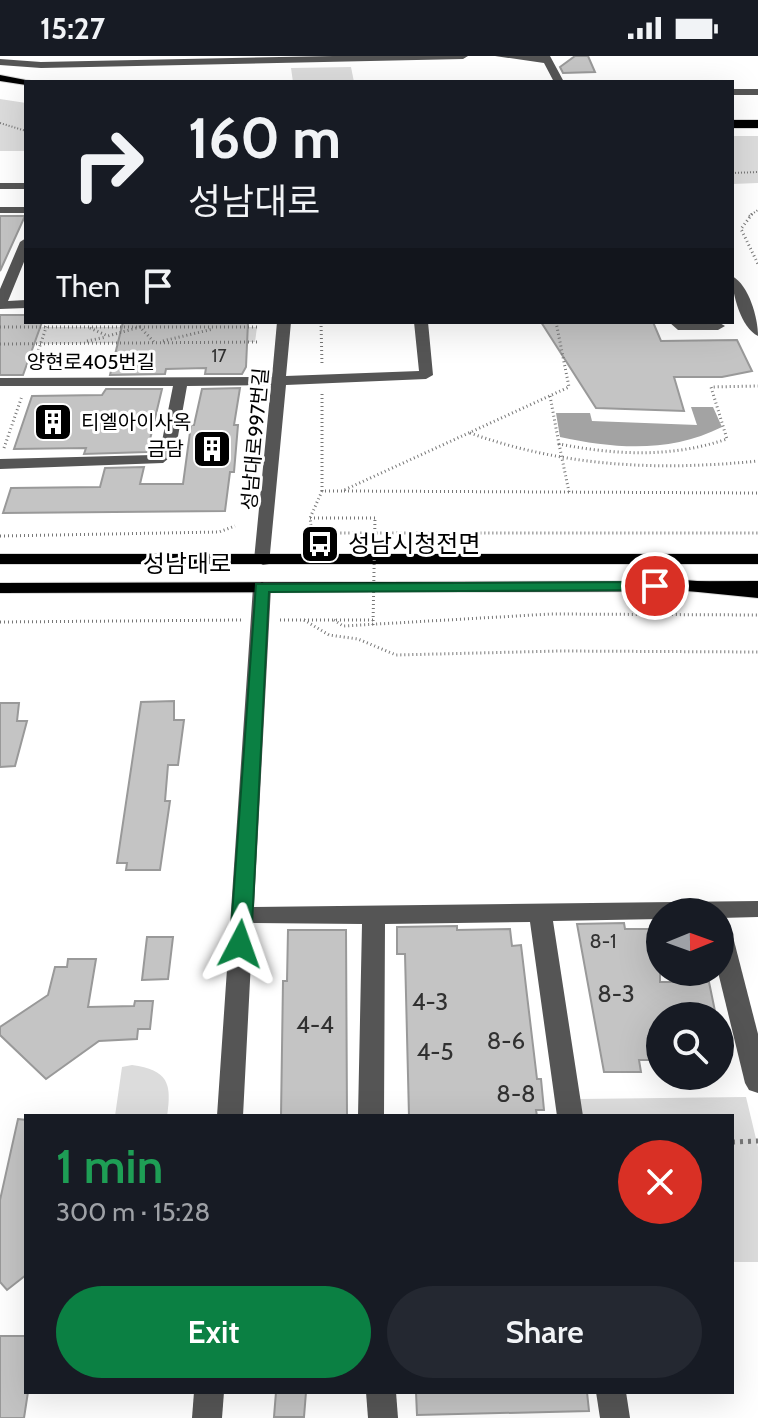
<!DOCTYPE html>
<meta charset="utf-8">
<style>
body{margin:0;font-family:Cabin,"Noto Sans KR",sans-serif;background:#242831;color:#f1f3f6;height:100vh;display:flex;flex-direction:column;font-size:30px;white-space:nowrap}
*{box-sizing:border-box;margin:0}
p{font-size:26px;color:#9ea1a6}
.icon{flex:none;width:44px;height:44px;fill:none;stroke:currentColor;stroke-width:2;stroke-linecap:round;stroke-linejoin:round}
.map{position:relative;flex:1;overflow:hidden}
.panel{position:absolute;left:24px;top:1058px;width:710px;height:280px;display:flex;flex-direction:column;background:#171b24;border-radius:0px;box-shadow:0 8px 32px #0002}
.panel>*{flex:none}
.hud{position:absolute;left:24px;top:24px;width:710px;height:244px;border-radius:0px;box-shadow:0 8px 32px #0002;background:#171b24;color:#f1f3f6;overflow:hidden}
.needle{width:52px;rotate:89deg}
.controls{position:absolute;left:646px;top:842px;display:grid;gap:16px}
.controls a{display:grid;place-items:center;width:88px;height:88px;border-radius:50%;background:#171b24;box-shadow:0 8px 32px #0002;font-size:40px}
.pin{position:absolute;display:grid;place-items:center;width:68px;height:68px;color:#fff;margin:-34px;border:4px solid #fff;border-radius:50%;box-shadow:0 2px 8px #0007}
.me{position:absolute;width:88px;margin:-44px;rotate:4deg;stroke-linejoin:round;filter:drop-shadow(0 0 6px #0008)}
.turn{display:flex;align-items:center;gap:28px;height:168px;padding:0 32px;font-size:36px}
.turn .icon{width:104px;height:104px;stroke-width:2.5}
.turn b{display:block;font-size:56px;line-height:68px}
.then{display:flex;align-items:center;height:76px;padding:0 32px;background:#0003;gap:16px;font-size:30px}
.round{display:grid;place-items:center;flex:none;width:84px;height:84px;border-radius:42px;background:#242831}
.overview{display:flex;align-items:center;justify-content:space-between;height:136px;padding:0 32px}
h1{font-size:48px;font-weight:600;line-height:60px;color:#1e9e55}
.button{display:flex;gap:16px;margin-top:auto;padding:16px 32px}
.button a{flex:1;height:92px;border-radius:48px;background:#0b8043;color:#fff;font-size:32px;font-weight:600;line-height:92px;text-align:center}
.button a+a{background:#242831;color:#f1f3f6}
.status{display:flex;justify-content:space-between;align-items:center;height:56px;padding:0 40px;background:#171b24;direction:ltr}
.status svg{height:22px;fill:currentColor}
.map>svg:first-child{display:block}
.green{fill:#dcdcdc}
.water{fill:#a3a3a3}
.building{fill:#c4c4c4;stroke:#999;stroke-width:2}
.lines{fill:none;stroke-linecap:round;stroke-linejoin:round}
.major-casing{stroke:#dbdbdb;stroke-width:2}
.highway-casing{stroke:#dbdbdb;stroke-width:2}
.path-far2{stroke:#777;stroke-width:2;stroke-dasharray:1 2;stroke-linecap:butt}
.path-far1{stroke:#777;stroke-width:3;stroke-dasharray:1 3;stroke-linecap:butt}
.path{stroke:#777;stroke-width:5;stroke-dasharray:3 5;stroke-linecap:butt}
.minor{fill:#555;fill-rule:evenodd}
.major{fill:#000;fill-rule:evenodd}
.highway{fill:#000;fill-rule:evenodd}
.path-bridge{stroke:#777;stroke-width:3;stroke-dasharray:1 3;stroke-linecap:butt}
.route{fill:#0b8043;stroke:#07532c;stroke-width:2}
.labels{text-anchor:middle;stroke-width:6;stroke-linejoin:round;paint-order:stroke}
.far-number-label{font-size:18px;fill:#313131}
.far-street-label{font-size:20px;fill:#000;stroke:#fff}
.far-poi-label{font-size:20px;fill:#000;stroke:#fff;text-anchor:start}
.number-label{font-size:20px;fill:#313131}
.poi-label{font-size:24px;fill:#000;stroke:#fff;text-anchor:start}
.street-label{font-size:24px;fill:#000;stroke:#fff}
.near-number-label{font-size:24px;fill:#313131}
</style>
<div class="status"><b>15:27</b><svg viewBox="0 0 49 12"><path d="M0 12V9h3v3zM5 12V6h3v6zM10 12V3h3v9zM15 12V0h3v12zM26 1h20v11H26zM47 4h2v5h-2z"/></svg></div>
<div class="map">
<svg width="758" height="1362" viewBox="0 0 758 1362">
<rect width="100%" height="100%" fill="#fff"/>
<g class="green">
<polygon points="351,11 354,26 293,26 291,12"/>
<polygon points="0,43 26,47 26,95 0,95"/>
<polygon points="732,80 758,80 758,127 732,128"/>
<polygon points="0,271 257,271 255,286 0,288"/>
<path d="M132,1009C168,1014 172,1027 167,1060H115L122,1011Z"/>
<polygon points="746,1041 758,1091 758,1206 732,1206 732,1060 581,1060 579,1043"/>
</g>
<path class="water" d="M691,351H713L722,371C670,397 616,393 560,381L556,357H590L592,365L697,369Z"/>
<g class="building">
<polygon points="575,0 588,0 595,16 563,17 560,11"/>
<polygon points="0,160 25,160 0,215"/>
<polygon points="0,259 26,259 26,266 42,266 23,319 0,319"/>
<polygon points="123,266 248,266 246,311 242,318 205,318 206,312 166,313 165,318 110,319"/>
<polygon points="541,266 653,266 661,285 737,284 752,315 722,321 674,321 684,355 596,352"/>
<polygon points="240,332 234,369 238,369 234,416 230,416 225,455 3,457 11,432 100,431 105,412 144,411 140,428 183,428 191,369 194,369 202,333"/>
<polygon points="106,333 162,333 147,396 84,398 86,392 14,393 32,340 102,339"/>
<polygon points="174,645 174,664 184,664 178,709 168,709 165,745 170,745 160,814 126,814 127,807 117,807 141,646"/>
<polygon points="0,647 19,647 17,665 27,665 15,710 0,711"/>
<polygon points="624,867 625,873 660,873 660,926 709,926 716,960 660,960 660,979 648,980 652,1004 639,1004 641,1016 604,1016 577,868"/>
<polygon points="457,870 457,874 510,873 512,890 521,889 537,1023 541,1023 544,1054 536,1054 537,1060 409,1060 405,898 397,898 397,871"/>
<polygon points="288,874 346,874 347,1060 281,1060 283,925 287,925"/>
<polygon points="147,881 173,881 168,923 142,924"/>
<polygon points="68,903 96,903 88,951 134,950 135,945 153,945 150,973 138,973 137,983 99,985 46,1023 0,979 0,971 48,939 55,911 67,911"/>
<polygon points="18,1063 26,1064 26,1219 7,1234 0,1226 0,1144"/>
<polygon points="0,1280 26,1280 26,1336 28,1336 24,1362 0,1362"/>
<polygon points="276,1336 306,1336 304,1361 274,1361"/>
<polygon points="416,1336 587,1336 589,1355 417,1359"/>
</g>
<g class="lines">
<defs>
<g id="major">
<rect x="0" y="498" width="758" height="10"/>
<polygon points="758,525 758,535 0,537 0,527"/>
</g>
<g id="highway">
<polygon points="0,19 36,26 26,26 26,29 0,25"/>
<rect x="732" y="64" width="26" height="8"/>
<polygon points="685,524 758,530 758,542 678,534 674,530"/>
</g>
</defs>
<use href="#major" class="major-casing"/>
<use href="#highway" class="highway-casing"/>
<g class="path-far2">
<polyline points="0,67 26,75"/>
<polyline points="732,117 758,116"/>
<polyline points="749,160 758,154"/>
</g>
<g class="path-far1">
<polyline points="752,158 741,173 758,208"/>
<polyline points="321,266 322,309"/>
<polyline points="0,271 259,271"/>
<polyline points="90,272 108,280 140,271 155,287"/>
<polyline points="87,285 106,281"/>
<polyline points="163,285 213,273"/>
<polyline points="0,288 257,286"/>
<polyline points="32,313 48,266"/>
<polyline points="322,338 322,435 342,435 569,331 556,266"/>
<path d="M550,340L559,388C616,399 671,402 727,383L711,331L758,330"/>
<path d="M470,377C565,411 658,415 758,405"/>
<polyline points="559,388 569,436"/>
<polyline points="4,392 22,340"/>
<polyline points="322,435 310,462 311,469 326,477 758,477"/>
<polyline points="344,435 758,437"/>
<polyline points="310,462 375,462"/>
<polyline points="0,480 219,476 235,470"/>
<polyline points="280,564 373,564"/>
<polyline points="304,564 329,579 358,583 396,599 560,595 758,596"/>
<polyline points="334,564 343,570 551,558 758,559"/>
<polyline points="0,566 243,564"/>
</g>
<polyline class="path" points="732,1086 758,1085"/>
<g class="minor">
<polygon points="333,0 468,0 463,3 41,12 0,9 0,3 41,6"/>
<polygon points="495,0 550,0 564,26 554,26 544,7"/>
<rect x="732" y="33" width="26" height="6"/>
<rect x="0" y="127" width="26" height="6"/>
<rect x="0" y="151" width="26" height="6"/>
<polygon points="26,182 26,201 8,245 26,244 26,252 0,253 0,233 20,186"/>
<path d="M732,220C749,229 758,262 758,280C741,272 732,238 732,220Z"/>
<polygon points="277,266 291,266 286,320 419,315 414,266 428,266 433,319 426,323 286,329 269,508 263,509 254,504 271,329 187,330 175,397 163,407 0,413 0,403 153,399 160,395 173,330 0,330 0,322 272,321"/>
<polygon points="669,266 718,266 725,270 718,274 678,274"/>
<polygon points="262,526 271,531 254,851 758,845 758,861 720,862 720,856 660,856 660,863 553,865 583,1060 557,1060 530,866 385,868 384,1060 358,1060 362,868 253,867 243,1060 217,1060 253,531"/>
<polygon points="720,868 728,871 732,877 758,978 758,1037 749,1034 745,1027 718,916"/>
<polygon points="194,1336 224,1336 222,1362 192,1362"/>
<polygon points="366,1336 396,1336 398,1362 368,1362"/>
<polygon points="596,1336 626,1336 630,1362 600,1362"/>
</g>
<use href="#major" class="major"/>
<use href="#highway" class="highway"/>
<polyline class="path-bridge" points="373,569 375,462"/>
</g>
<polygon class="route" points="655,526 663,530 660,534 269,536 251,888 248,894 233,894 230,888 256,528"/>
<defs>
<symbol id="building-square" viewBox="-11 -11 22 22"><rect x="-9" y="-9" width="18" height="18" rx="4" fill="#000" stroke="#fff"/><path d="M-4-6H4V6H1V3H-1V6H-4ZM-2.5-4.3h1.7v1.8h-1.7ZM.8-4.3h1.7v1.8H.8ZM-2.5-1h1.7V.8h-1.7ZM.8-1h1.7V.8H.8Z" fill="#fff"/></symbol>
<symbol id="bus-square" viewBox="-11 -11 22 22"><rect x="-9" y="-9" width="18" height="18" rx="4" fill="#000" stroke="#fff"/><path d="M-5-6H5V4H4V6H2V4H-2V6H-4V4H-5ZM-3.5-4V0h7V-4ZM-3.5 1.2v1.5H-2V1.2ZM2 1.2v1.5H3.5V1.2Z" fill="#fff"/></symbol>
</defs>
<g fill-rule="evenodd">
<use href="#building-square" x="31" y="344" width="44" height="44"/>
<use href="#building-square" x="190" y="371" width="44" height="44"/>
<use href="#bus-square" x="298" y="466" width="44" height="44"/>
</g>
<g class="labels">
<g class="far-number-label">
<text x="219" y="306">17</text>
</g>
<g class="far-street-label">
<text x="91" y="313">양현로405번길</text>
<text transform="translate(255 383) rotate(-85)" y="7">성남대로997번길</text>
</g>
<g class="far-poi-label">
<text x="81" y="373">티엘아이사옥</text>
<text x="184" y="400" text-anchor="end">금담</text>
</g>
<g class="number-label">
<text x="603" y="892">8-1</text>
</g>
<g class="poi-label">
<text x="348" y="496">성남시청전면</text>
</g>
<g class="street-label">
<text x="187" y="516">성남대로</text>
</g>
<g class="near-number-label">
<text x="616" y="946">8-3</text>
<text x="430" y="954">4-3</text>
<text x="315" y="977">4-4</text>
<text x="506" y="993">8-6</text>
<text x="435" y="1004">4-5</text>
<text x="516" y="1046">8-8</text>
</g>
</g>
</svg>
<div class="controls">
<a><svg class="needle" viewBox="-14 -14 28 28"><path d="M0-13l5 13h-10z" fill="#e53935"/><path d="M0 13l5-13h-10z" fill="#9ea1a6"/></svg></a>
<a><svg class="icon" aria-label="search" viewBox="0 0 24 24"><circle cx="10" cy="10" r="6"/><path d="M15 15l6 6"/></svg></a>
</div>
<div class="pin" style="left:655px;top:530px;background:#d93025"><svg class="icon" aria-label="arrive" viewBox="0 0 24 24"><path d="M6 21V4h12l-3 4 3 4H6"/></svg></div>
<svg class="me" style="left:240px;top:888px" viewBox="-20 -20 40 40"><path d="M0-17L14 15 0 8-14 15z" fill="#0b8043" stroke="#fff" stroke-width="4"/></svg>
<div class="hud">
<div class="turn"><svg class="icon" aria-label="right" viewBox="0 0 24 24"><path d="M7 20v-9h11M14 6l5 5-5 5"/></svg><div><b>160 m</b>성남대로</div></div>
<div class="then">Then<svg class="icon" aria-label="arrive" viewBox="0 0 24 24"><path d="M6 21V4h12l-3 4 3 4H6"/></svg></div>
</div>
<section class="panel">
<div class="overview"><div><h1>1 min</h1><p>300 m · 15:28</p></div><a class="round" style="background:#d93025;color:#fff"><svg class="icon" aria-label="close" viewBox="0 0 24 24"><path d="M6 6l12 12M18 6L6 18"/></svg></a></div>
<div class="button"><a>Exit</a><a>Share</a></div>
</section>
</div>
